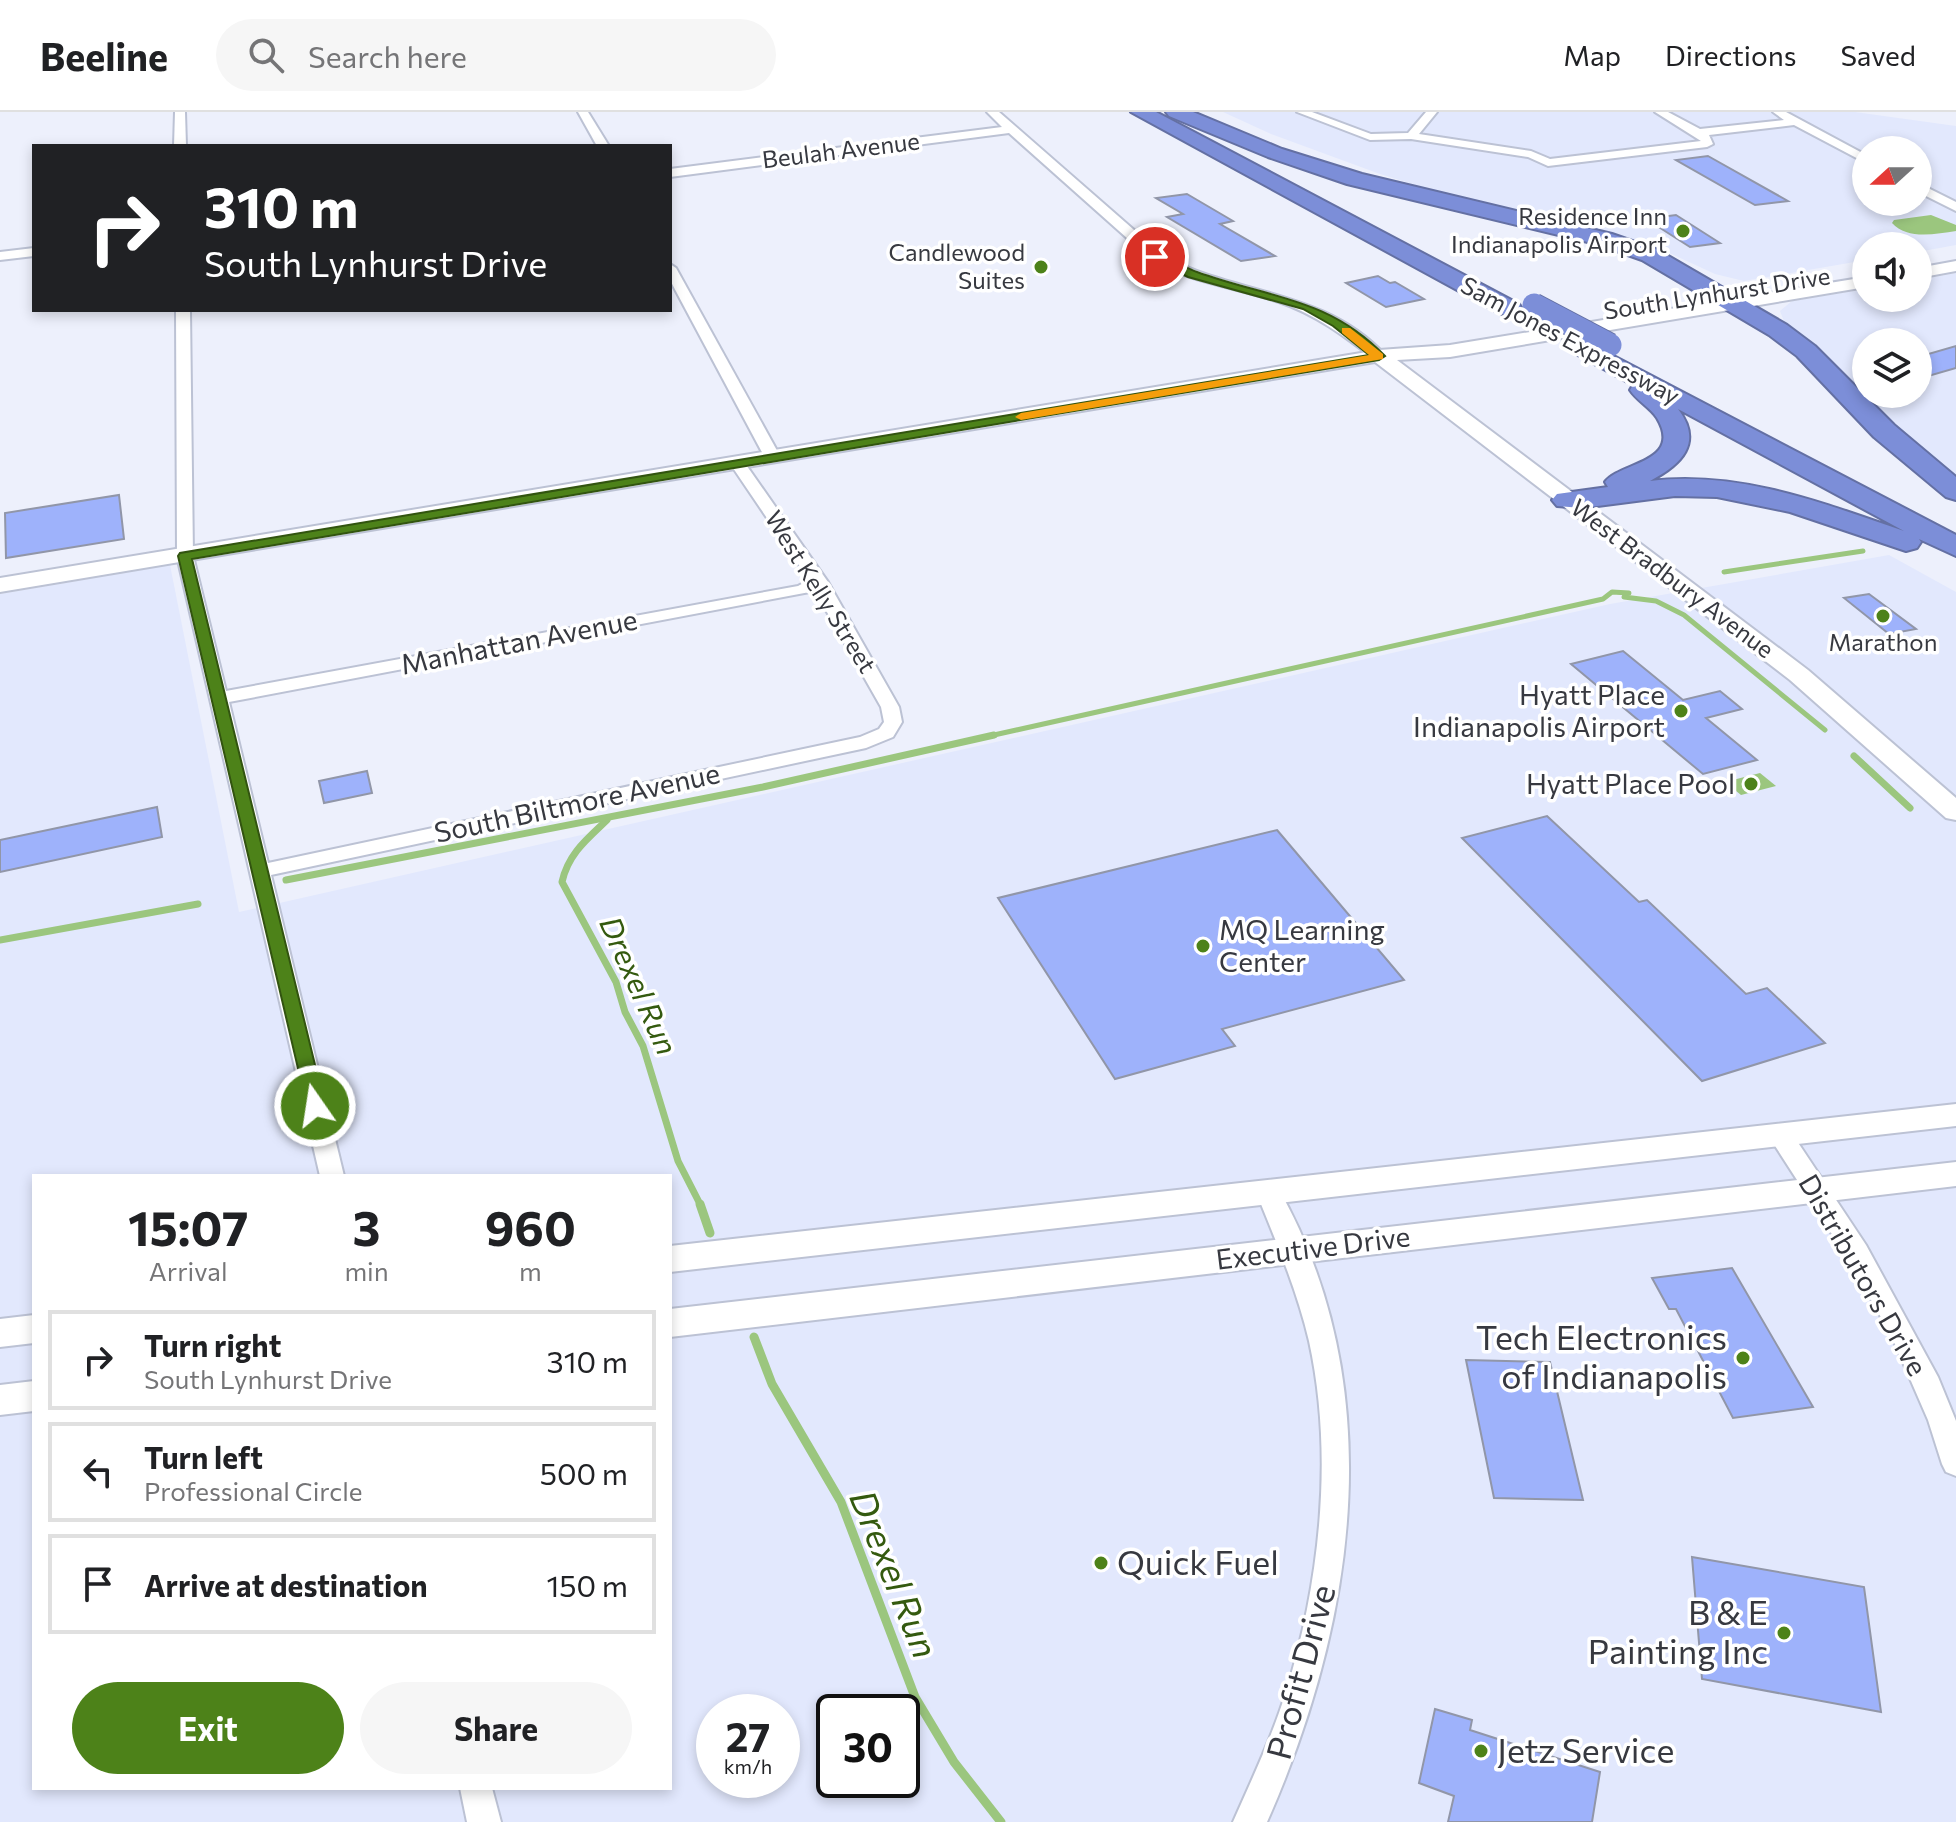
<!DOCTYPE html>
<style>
body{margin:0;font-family:Commissioner,sans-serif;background:#f6f6f6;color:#202124;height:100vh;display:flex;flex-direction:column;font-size:30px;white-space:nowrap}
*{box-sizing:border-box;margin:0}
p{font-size:26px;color:#757577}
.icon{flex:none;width:44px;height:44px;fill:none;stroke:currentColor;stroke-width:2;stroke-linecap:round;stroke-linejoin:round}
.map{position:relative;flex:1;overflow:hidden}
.drawer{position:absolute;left:32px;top:1062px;width:640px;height:616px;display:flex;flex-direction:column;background:#fff;border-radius:0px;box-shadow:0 4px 12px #0003}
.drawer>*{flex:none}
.hud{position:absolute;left:32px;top:32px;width:640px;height:168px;border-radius:0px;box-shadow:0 4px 12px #0003;background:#202124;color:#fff;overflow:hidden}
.needle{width:52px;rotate:249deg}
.controls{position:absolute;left:1852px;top:24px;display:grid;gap:16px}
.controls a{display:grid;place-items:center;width:80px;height:80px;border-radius:50%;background:#fff;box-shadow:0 4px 12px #0003;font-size:40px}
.speed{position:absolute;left:696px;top:1582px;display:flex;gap:16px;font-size:40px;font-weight:700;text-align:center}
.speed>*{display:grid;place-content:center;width:104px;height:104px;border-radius:50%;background:#fff;box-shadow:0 4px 12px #0003;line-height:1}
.speed small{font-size:20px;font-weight:400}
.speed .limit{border:4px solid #111;border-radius:12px;background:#fff;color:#111}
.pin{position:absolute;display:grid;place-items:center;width:68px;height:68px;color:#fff;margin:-34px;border:4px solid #fff;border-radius:50%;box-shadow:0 2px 8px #0007}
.me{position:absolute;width:88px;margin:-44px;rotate:347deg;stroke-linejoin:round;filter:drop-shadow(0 0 6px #0008)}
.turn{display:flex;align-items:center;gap:28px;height:168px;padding:0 40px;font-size:36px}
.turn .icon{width:104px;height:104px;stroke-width:2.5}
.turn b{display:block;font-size:56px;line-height:68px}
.eta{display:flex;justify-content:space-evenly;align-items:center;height:136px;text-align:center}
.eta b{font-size:48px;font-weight:700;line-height:56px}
.action{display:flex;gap:16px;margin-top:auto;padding:16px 40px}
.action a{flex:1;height:92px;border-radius:48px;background:#4d8219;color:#fff;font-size:32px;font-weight:700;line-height:92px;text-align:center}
.action a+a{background:#f6f6f6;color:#202124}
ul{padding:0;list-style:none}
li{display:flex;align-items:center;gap:24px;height:100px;margin:0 16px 12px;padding:0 24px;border:4px solid #e0e0e0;border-radius:0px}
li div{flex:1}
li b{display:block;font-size:30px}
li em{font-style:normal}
header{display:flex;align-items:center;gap:48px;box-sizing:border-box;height:112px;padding:0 40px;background:#fff;border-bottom:2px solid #e0e0e0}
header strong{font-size:38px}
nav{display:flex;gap:44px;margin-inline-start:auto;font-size:28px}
.search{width:560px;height:72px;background:#f6f6f6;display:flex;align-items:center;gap:20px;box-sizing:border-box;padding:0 28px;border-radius:44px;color:#757577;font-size:30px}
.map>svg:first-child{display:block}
.built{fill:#e2e8fd;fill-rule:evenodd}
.water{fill:#9bc67e}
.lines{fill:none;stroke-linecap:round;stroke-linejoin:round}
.stream-far2{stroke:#9bc67e;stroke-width:5}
.stream-far1{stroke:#9bc67e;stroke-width:7}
.stream{stroke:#9bc67e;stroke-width:9}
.building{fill:#9eb2fb;stroke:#9196a8;stroke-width:2}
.street-casing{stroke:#bcc2d4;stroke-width:4}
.secondary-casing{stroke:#bcc2d4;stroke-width:4}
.highway-casing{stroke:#6470a3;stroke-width:4}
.street{fill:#fff;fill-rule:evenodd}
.secondary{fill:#fff;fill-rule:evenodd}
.highway{fill:#7c8ed8;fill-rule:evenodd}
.highway-bridge-casing{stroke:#6470a3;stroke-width:25;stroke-linecap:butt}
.highway-bridge{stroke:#7c8ed8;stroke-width:23}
.route{fill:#4d8219;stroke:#325410;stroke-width:2}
.slow{fill:#f59e0b}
.poi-dot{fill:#4d8219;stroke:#fff;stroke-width:3}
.labels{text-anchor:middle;stroke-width:7;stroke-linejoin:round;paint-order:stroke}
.far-street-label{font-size:24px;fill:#373940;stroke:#fff}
.far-poi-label{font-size:24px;fill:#373940;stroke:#fff;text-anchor:end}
.street-label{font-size:28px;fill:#373940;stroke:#fff}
.poi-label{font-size:28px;fill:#373940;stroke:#fff;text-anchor:end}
.water-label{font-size:30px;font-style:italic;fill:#345a0f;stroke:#fff}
.near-poi-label{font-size:34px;fill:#373940;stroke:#fff;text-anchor:end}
.near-street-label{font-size:34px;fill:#373940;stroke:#fff}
.near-water-label{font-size:36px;font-style:italic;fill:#345a0f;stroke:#fff}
</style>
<header>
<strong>Beeline</strong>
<div class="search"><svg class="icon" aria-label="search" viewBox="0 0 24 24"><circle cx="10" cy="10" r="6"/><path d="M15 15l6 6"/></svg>Search here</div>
<nav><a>Map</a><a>Directions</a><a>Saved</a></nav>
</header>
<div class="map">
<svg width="1956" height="1710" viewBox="0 0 1956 1710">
<rect width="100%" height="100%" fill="#edf0fc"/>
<g class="built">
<path d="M1223,0H1855L1956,14V133L1918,140V134H1866V148L1744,169L1715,162L1652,133L1604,119L1474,91L1380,62L1271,22ZM1866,38H1918V90H1866Z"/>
<path d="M1956,161V368L1871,291L1823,239L1784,209L1780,199L1792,189L1866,177V186H1918V168ZM1866,230H1918V282H1866Z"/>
<path d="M1889,443L1956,480V1710H0V482L170,453L239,800L1610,492ZM34,1064H670V1676H34ZM714,1600H782V1668H714ZM834,1600H902V1668H834Z"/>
</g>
<g class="water">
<path d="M1931,103L1956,113V119C1935,122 1907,128 1892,111L1894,108Z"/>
<polygon points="1760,661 1776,674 1741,683 1725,670"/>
</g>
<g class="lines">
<g class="stream-far2">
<polyline points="1724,460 1863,439"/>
<polyline points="1624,485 1656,489 1684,503 1825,618"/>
<polyline points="985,625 1603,487 1612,480 1629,481"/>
</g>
<g class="stream-far1">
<polyline points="1854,644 1910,696"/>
<path d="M607,708C587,727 568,742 562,770L616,870L625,900L643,934L678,1049L701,1094"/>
<polyline points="286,768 763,675 994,623"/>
<polyline points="0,828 198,792"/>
</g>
<g class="stream">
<polyline points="700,1092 710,1121"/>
<polyline points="754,1225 772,1272 841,1390 915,1585 954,1650 1001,1710"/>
</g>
</g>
<g class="building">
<polygon points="1708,44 1788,89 1755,93 1676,48"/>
<polygon points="1187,82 1233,109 1220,112 1275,144 1241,149 1167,105 1183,102 1156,86"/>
<polygon points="1676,103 1720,131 1690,135 1646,107"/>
<polygon points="1378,164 1390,171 1395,170 1424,187 1386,195 1346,171"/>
<polygon points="1956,234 1956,256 1918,267 1918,245"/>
<polygon points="119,383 124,427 6,446 5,401"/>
<polygon points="1869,482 1916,517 1889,522 1844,486"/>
<polygon points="1623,539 1683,588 1720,579 1742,597 1706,606 1757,648 1703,662 1571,552"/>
<polygon points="367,659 372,681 324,691 319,669"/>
<polygon points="157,695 162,725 0,760 0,728"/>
<polygon points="1547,704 1639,790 1647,788 1746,882 1767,876 1825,931 1702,969 1462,726"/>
<polygon points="1277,718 1404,868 1222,917 1235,934 1115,967 998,786"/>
<polygon points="1732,1156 1813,1295 1733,1306 1676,1197 1669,1197 1652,1166"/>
<polygon points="1466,1248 1550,1250 1583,1388 1494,1386"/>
<polygon points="1692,1445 1864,1475 1881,1600 1702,1567"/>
<polygon points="1435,1597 1472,1608 1470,1618 1600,1660 1592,1710 1448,1710 1454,1684 1419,1671"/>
</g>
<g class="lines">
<defs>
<g id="street">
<polygon points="175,0 185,0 186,34 174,34"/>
<polygon points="578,0 588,0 609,34 597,34"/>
<path d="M987,0H999L1165,145C1238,183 1326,178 1386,244L1379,248L1374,247C1344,224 1315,202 1279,190C1238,176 1195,171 1155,151L1009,21L670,65V57L1002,15Z"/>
<polygon points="1297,0 1312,0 1371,22 1408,21 1426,0 1437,0 1419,22 1531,39 1550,47 1701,29 1655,0 1668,0 1700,17 1784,8 1773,0 1786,0 1866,43 1866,51 1794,13 1709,23 1713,32 1707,35 1548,54 1528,45 1411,27 1370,28"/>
<polygon points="1918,71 1956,90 1956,99 1918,80"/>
<polygon points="34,136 34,144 0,148 0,140"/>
<polygon points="670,152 676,156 780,344 777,347 767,347 764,344 670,168"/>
<path d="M176,198H190L193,444L226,579L798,474L809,468L729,350L737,345L742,347L828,470L899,595L902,610L893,625L866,636L271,763L344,1064H320L177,444ZM815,479L881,595L884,610L879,617L860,625L268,751L229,590Z"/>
<polygon points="1780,1014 1789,1017 1866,1133 1938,1265 1956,1309 1956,1364 1946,1360 1942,1352 1928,1308 1891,1223 1848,1147 1768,1023 1771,1017"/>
<path d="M1268,1071L1277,1074C1391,1274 1356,1509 1267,1710H1233C1252,1667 1272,1625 1286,1580C1320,1470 1334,1343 1309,1229C1297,1178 1276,1129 1256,1080L1259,1074Z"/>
<polygon points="460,1676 492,1676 501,1710 467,1710"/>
</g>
<g id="secondary">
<polygon points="1956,149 1956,159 1918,166 1918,156"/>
<polygon points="1866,165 1866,175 1450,245 1397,248 1808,558 1956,686 1956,708 1946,706 1790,568 1375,250 0,480 0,466 1379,238 1450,233"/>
<polygon points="1956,992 1956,1014 670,1160 670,1134"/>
<polygon points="1956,1050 1956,1074 670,1225 670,1197"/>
<polygon points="34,1203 34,1231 0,1235 0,1207"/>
<polygon points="34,1269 34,1299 0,1303 0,1273"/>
</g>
<g id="highway">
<polygon points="1131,0 1156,0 1519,192 1522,197 1519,202 1501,202"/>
<polygon points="1166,0 1193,0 1282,37 1362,62 1612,122 1658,138 1787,213 1815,234 1894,313 1956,365 1956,388 1946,385 1874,325 1797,244 1769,223 1642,148 1596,132 1347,72 1268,45 1169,4"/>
<path d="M1585,229L1956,423V444L1919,427L1921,430L1917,436L1906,439L1790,400L1717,385L1675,384L1582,396L1557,394L1552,388L1557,382L1608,375L1605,370C1619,350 1684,351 1657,306C1650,295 1637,289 1630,278L1633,273L1576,242L1572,237L1576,232ZM1678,297L1904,419C1823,391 1738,358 1650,369C1681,353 1704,331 1678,297Z"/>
</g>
</defs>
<use href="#street" class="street-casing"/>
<use href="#secondary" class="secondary-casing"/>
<use href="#highway" class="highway-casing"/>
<use href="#street" class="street"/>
<use href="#secondary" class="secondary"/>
<use href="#highway" class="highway"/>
<defs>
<polyline id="highway-bridge" points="1534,193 1610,233"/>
</defs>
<use href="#highway-bridge" class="highway-bridge-casing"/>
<use href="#highway-bridge" class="highway-bridge"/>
</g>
<path class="route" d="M1151,143C1167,142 1182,155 1197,160C1268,186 1328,185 1385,244L1379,248L192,447L325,994L322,999H308L178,444L180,441L1369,243L1333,214L1303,197L1188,165L1151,147Z"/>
<polygon class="slow" points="1342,216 1350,216 1383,242 1383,247 1021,308 1015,305 1021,301 1369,243 1342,221"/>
<g class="poi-dot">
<circle cx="1683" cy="119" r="8"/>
<circle cx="1041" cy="155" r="8"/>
<circle cx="1883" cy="504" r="8"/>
<circle cx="1681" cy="599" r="8"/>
<circle cx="1751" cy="672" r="8"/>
<circle cx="1203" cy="834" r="8"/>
<circle cx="1743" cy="1246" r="8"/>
<circle cx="1101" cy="1451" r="8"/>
<circle cx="1784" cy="1521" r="8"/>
<circle cx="1481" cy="1639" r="8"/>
</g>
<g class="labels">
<g class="far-street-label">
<text transform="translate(841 39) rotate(-7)" y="8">Beulah Avenue</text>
<text transform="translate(1717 182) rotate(-9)" y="8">South Lynhurst Drive</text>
<text transform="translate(1570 229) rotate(28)" y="8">Sam Jones Expressway</text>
<text transform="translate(1672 467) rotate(37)" y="8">West Bradbury Avenue</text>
<text transform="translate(820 480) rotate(58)" y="8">West Kelly Street</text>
</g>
<g class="far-poi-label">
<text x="1667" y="113">Residence Inn<tspan x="1667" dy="28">Indianapolis Airport</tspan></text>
<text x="1025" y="149">Candlewood<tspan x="1025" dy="28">Suites</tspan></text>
<text x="1883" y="539" text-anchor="middle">Marathon</text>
</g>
<g class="street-label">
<text transform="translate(519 530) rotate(-11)" y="10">Manhattan Avenue</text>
<text transform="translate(577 691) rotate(-12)" y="10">South Biltmore Avenue</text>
<text transform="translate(1313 1136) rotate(-7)" y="10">Executive Drive</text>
<text transform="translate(1863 1163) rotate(60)" y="10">Distributors Drive</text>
</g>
<g class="poi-label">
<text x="1665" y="593">Hyatt Place<tspan x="1665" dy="32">Indianapolis Airport</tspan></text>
<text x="1735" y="682">Hyatt Place Pool</text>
<text x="1219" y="828" text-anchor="start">MQ Learning<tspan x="1219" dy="32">Center</tspan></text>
</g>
<g class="water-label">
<text transform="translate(638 874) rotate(66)" y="10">Drexel Run</text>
</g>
<g class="near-poi-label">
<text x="1727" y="1238">Tech Electronics<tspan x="1727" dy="39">of Indianapolis</tspan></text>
<text x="1117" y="1463" text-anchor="start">Quick Fuel</text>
<text x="1768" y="1513">B &amp; E<tspan x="1768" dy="39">Painting Inc</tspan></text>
<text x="1497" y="1651" text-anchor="start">Jetz Service</text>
</g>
<g class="near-street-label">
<text transform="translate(1301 1560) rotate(-75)" y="12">Profit Drive</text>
</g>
<g class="near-water-label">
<text transform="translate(894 1462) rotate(68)" y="13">Drexel Run</text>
</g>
</g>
</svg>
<div class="controls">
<a><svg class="needle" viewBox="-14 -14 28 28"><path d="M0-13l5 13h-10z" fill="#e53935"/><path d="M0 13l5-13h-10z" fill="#757577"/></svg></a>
<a><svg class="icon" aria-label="sound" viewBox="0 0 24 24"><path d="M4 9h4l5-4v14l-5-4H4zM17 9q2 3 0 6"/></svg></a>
<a><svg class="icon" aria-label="layers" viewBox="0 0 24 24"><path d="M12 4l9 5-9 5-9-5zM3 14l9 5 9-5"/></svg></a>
</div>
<div class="speed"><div>27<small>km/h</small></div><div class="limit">30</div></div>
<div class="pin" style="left:1155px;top:145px;background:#d93025"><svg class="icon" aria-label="arrive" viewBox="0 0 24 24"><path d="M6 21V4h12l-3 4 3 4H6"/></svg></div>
<svg class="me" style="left:315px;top:994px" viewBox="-20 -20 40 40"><circle r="17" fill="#4d8219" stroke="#fff" stroke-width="3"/><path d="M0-11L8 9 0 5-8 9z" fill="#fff"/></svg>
<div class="hud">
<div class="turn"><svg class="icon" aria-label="right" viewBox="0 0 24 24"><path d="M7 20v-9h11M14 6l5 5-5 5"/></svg><div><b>310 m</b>South Lynhurst Drive</div></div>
</div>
<section class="drawer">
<div class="eta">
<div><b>15:07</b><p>Arrival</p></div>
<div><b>3</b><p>min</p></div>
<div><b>960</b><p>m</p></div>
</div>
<ul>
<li><svg class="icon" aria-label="right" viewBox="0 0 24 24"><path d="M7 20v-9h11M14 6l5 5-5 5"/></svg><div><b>Turn right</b><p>South Lynhurst Drive</p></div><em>310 m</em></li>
<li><svg class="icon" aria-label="left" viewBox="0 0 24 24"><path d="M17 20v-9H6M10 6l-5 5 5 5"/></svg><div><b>Turn left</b><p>Professional Circle</p></div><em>500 m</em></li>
<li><svg class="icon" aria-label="arrive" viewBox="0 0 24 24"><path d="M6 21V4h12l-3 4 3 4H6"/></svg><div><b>Arrive at destination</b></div><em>150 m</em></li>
</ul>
<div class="action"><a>Exit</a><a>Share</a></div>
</section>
</div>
